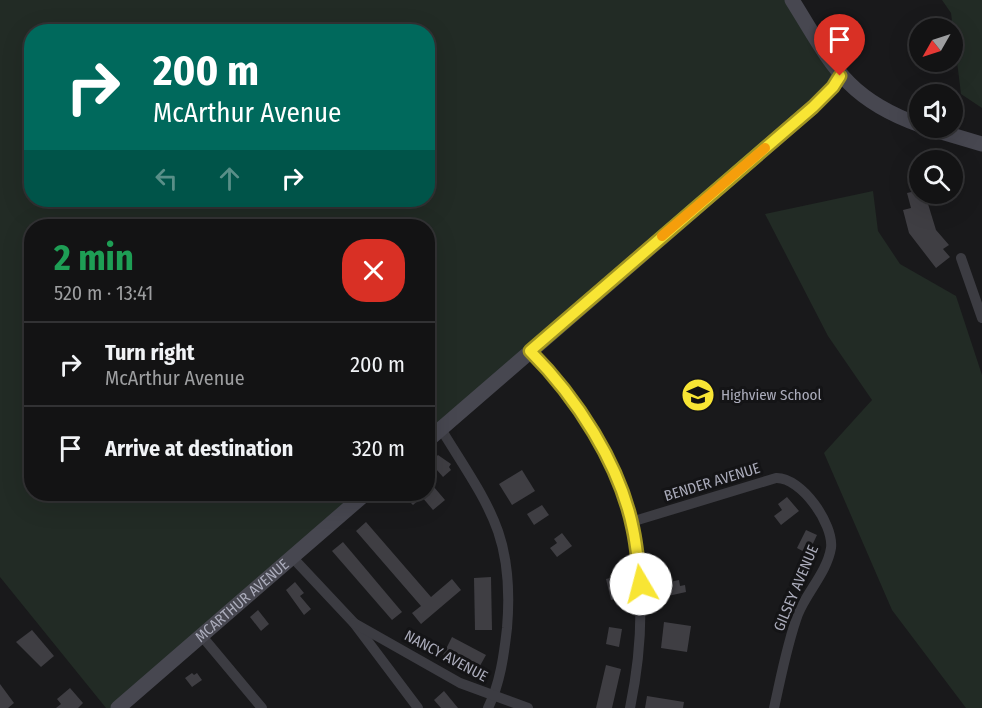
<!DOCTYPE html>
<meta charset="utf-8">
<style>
body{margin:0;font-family:"Fira Sans Condensed",sans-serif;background:#1c1c1d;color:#f1f3f6;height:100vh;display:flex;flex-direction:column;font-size:22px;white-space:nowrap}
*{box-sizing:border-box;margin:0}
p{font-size:20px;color:#9d9ea0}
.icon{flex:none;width:33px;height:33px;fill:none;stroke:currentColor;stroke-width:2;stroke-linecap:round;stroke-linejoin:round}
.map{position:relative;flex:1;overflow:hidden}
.details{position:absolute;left:24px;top:219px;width:411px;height:282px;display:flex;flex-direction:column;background:#131314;border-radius:24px;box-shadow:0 6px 24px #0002,0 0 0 2px #323234}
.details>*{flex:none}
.hud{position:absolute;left:24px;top:24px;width:411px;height:183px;border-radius:24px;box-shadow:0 6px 24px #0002,0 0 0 2px #323234;background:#00695c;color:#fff;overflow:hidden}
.needle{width:39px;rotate:231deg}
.controls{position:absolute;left:909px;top:18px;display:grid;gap:12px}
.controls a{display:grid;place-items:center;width:54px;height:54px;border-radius:50%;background:#131314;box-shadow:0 6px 24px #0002,0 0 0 2px #323234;font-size:30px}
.pin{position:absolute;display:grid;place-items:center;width:51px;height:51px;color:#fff;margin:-62px -26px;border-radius:50% 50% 50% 0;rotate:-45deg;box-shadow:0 0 6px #0007}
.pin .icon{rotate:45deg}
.me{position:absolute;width:66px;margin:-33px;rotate:352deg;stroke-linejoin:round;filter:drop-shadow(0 0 4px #0008)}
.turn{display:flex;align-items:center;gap:21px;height:126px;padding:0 30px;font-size:27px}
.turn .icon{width:78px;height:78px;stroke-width:2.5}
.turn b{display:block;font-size:42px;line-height:51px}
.lanes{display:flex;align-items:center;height:57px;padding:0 30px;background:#0003;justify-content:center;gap:30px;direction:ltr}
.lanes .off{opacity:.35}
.round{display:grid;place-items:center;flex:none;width:63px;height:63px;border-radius:24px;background:#1c1c1d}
.headline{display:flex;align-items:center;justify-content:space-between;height:102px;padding:0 30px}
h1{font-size:36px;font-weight:700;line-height:45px;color:#1e9e55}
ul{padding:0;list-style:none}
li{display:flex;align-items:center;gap:18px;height:84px;padding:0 30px;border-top:2px solid #323234}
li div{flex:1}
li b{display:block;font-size:22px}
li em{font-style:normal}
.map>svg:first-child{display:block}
.green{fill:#222b25;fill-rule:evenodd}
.building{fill:#3f3e43}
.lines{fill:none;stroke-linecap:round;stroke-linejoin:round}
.street{stroke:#3c3c42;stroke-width:10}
.secondary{stroke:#474750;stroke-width:15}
.route-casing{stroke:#a19522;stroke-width:15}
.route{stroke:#f8e534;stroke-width:10}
.slow{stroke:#f59e0b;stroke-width:10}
.labels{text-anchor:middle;stroke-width:6;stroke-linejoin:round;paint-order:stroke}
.poi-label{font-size:15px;fill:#abacbb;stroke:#141416;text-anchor:start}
.street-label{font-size:15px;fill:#abacbb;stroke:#141416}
</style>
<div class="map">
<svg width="982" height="708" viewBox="0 0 982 708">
<rect width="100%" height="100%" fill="#19191b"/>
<g class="green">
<path d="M0,0H792L839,76L428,440V226H32V494H365L118,708H106L0,577ZM32,32H428V200H32Z"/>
<polygon points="942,0 982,0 982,108 961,94 951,13"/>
<polygon points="873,191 878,231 900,264 956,296 982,375 982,708 966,708 892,610 824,453 872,400 828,336 765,214"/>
</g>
<g class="building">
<polygon points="916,191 919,195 925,194 936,230 949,245 943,249 950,257 936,268 909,233 903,210 911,208 907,193"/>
<polygon points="438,455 451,464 449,467 451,470 443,477 430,462"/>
<polygon points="522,470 535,491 512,505 499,484"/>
<polygon points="428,480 445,500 433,510 422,497 413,505 402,494 428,494"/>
<polygon points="787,497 799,511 781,525 774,516 782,510 778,504"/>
<polygon points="542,505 549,515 534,525 527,514"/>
<polygon points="366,522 431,597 452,579 461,590 421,624 412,613 421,606 356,531"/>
<polygon points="806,530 817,535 808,554 797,548"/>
<polygon points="562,533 572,546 557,557 550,548 557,543 554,539"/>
<polygon points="343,542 402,612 392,620 332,551"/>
<polygon points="618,576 623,597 611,600 606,579"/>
<polygon points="491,577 492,630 475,630 474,578"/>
<polygon points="679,580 680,586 685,585 686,592 668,596 665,583"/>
<polygon points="295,582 304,593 300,596 311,609 304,615 286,590"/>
<polygon points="258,610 269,624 261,631 250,617"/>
<polygon points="664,622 691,626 687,652 661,648"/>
<polygon points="609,627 622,629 619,647 606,644"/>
<polygon points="32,630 54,656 41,667 16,642"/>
<polygon points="452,637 486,655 476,673 443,655"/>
<polygon points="606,665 621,669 612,708 596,708"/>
<polygon points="192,673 194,675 197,673 202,680 192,687 185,678"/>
<polygon points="0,684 14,703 8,708 0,708"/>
<polygon points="70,688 83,703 78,708 56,708 61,704 57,699"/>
<polygon points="444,691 458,708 441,708 434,700"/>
<polygon points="647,696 684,702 683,708 645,708"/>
</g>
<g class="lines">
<g class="street">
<polyline points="961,258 982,318"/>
<path d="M530,351C631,449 658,573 630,708"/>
<path d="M441,429C487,504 515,534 507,628C504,655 500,684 488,708"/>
<path d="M631,522L776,478C801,477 834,524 831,548C827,572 807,592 798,614C787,644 781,677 774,708"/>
<polyline points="292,557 354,623 418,708"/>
<polyline points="354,623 460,683 528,708"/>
<polyline points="201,635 262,708"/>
</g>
<g class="secondary">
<path d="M792,0C831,62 844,98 920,125"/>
<polyline points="928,128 982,144"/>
<polyline points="428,440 813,107 833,87 839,76"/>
<path id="s1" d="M118,708L365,494"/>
</g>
</g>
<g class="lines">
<defs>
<path id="route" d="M641,584C638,566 637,547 633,529C620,464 576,397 530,351L813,107L833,87L840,76"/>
</defs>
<use href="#route" class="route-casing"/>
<use href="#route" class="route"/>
<polyline class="slow" points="662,236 765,148"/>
</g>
<defs>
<symbol id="school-disc" viewBox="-11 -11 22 22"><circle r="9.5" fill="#f8e534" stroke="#141416"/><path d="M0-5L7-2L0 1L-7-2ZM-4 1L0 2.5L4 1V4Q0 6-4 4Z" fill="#111"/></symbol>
</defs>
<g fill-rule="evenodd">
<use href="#school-disc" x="679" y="376" width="38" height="38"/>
</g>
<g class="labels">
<g class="poi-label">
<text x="721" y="400">Highview School</text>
</g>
<g class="street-label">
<text transform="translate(712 482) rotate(-17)" y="5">BENDER AVENUE</text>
<text transform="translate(796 588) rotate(-67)" y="5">GILSEY AVENUE</text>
<text dy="5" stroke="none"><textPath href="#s1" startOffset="164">MCARTHUR AVENUE</textPath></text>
<text transform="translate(446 656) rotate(28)" y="5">NANCY AVENUE</text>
</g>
</g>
</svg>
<div class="controls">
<a><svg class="needle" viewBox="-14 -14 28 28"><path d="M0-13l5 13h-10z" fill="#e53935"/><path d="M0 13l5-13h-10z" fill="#9d9ea0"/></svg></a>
<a><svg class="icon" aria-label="sound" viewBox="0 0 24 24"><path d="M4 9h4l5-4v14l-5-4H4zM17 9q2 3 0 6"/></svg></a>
<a><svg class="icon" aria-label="search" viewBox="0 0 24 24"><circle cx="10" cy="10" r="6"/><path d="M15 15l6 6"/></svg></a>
</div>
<div class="pin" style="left:840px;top:76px;background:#d93025"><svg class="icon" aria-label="arrive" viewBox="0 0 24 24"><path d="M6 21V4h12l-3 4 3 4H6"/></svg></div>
<svg class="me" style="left:641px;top:584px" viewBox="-20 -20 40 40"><circle r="19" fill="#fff"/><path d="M0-13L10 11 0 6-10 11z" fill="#f8e534"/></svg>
<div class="hud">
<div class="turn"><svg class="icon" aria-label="right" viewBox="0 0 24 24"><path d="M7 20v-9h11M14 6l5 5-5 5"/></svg><div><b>200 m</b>McArthur Avenue</div></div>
<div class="lanes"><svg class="icon off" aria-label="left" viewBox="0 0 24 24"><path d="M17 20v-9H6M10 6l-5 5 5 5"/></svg><svg class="icon off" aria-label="ahead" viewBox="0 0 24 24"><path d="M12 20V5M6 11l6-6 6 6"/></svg><svg class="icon" aria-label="right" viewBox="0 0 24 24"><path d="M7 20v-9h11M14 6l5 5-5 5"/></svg></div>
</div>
<section class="details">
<div class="headline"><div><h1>2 min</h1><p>520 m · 13:41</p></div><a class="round" style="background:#d93025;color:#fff"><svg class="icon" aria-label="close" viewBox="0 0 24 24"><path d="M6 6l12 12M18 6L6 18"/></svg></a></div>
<ul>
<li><svg class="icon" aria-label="right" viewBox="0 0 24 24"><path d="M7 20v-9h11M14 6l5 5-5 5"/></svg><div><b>Turn right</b><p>McArthur Avenue</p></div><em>200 m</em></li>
<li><svg class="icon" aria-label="arrive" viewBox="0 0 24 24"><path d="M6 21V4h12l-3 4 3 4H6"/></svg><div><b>Arrive at destination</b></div><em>320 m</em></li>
</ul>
</section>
</div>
